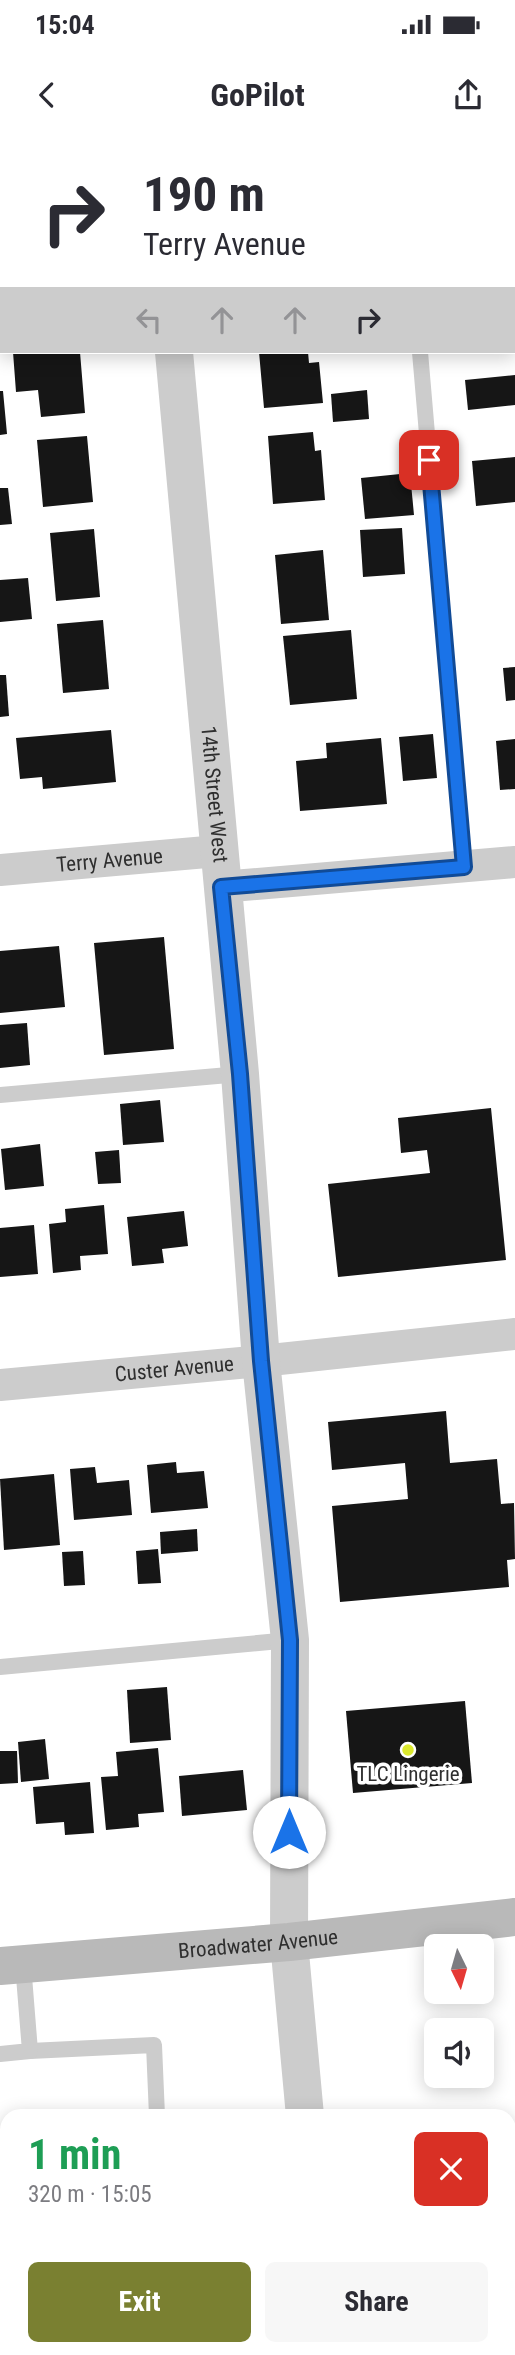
<!DOCTYPE html>
<meta charset="utf-8">
<style>
body{margin:0;font-family:"Roboto Condensed",sans-serif;background:#f7f7f7;color:#2b2b33;height:100vh;display:flex;flex-direction:column;font-size:26px;white-space:nowrap}
*{box-sizing:border-box;margin:0}
p{font-size:23px;color:#7c7c81}
.icon{flex:none;width:38px;height:38px;fill:none;stroke:currentColor;stroke-width:2;stroke-linecap:round;stroke-linejoin:round}
.map{position:relative;flex:1;overflow:hidden}
.panel{position:absolute;left:0px;top:1969px;width:516px;height:247px;display:flex;flex-direction:column;background:#fff;border-radius:21px 21px 0 0;box-shadow:0 4px 18px #0003}
.panel>*{flex:none}
.hud{position:absolute;left:0px;top:0px;width:516px;height:214px;box-shadow:0 4px 18px #0003;background:#fff;color:#2b2b33;overflow:hidden}
.needle{width:46px;rotate:175deg}
.controls{position:absolute;left:424px;top:1794px;display:grid;gap:14px}
.controls a{display:grid;place-items:center;width:70px;height:70px;border-radius:10px;background:#fff;box-shadow:0 4px 18px #0003;font-size:35px}
.pin{position:absolute;display:grid;place-items:center;width:60px;height:60px;color:#fff;margin:-30px;border-radius:14px;box-shadow:0 4px 10px #0006}
.me{position:absolute;width:77px;margin:-38px;rotate:0deg;stroke-linejoin:round;filter:drop-shadow(0 0 5px #0008)}
.turn{display:flex;align-items:center;gap:24px;height:147px;padding:0 28px;font-size:32px}
.turn .icon{width:91px;height:91px;stroke-width:2.5}
.turn b{display:block;font-size:49px;line-height:60px}
.lanes{display:flex;align-items:center;height:66px;padding:0 28px;background:#0003;justify-content:center;gap:35px;direction:ltr}
.lanes .off{opacity:.35}
.round{display:grid;place-items:center;flex:none;width:74px;height:74px;border-radius:10px;background:#f7f7f7}
.summary{display:flex;align-items:center;justify-content:space-between;height:119px;padding:0 28px}
h1{font-size:42px;font-weight:700;line-height:52px;color:#1e9e55}
.action{display:flex;gap:14px;margin-top:auto;padding:14px 28px}
.action a{flex:1;height:80px;border-radius:10px;background:#7a8031;color:#fff;font-size:28px;font-weight:700;line-height:80px;text-align:center}
.action a+a{background:#f7f7f7;color:#2b2b33}
.status{display:flex;justify-content:space-between;align-items:center;height:49px;padding:0 35px;background:#fff;direction:ltr}
.status svg{height:19px;fill:currentColor}
header{display:flex;justify-content:space-between;align-items:center;height:91px;padding:0 28px;background:#fff;font-size:32px;font-weight:700}
.map>svg:first-child{display:block}
.building{fill:#161616}
.lines{fill:none;stroke-linecap:round;stroke-linejoin:round}
.service{stroke:#ccc;stroke-width:16}
.minor{stroke:#ccc;stroke-width:32}
.tertiary{stroke:#ccc;stroke-width:38}
.secondary{stroke:#b9b9b9;stroke-width:38}
.route-casing{stroke:#114b97;stroke-width:18}
.route{stroke:#1a73e8;stroke-width:12}
.poi-dot{fill:#dbe92e;stroke:#fff;stroke-width:2.5}
.labels{text-anchor:middle;stroke-width:7;stroke-linejoin:round;paint-order:stroke}
.street-label{font-size:21px;fill:#2f2f2f;stroke:#fff}
.poi-label{font-size:21px;fill:#2f2f2f;stroke:#fff}
</style>
<div class="status"><b>15:04</b><svg viewBox="0 0 49 12"><path d="M0 12V9h3v3zM5 12V6h3v6zM10 12V3h3v9zM15 12V0h3v12zM26 1h20v11H26zM47 4h2v5h-2z"/></svg></div>
<header><svg class="icon" aria-label="back" viewBox="0 0 24 24"><path d="M15 5l-7 7 7 7"/></svg>GoPilot<svg class="icon" aria-label="share" viewBox="0 0 24 24"><path d="M12 15V3M7 8l5-5 5 5M5 13v7h14v-7"/></svg></header>
<div class="map">
<svg width="515" height="2215" viewBox="0 0 515 2215">
<rect width="100%" height="100%" fill="#fff"/>
<g class="building">
<polygon points="13,212 80,212 85,273 41,277 38,250 16,252"/>
<polygon points="259,212 308,212 309,223 319,222 323,263 264,268"/>
<polygon points="515,235 515,265 468,270 465,240"/>
<polygon points="367,250 369,279 333,282 331,254"/>
<polygon points="0,251 3,251 7,294 0,295"/>
<polygon points="313,292 315,311 321,310 325,360 273,364 268,296"/>
<polygon points="87,296 93,362 43,367 37,300"/>
<polygon points="515,317 515,362 476,366 472,321"/>
<polygon points="410,333 414,375 365,379 361,338"/>
<polygon points="0,348 8,348 12,384 0,385"/>
<polygon points="402,388 405,434 363,437 360,390"/>
<polygon points="94,389 100,457 56,461 50,393"/>
<polygon points="323,410 329,480 281,484 275,415"/>
<polygon points="28,438 32,479 0,482 0,440"/>
<polygon points="103,480 109,549 63,553 57,484"/>
<polygon points="351,490 357,559 290,565 283,496"/>
<polygon points="515,527 515,560 506,561 503,528"/>
<polygon points="0,535 6,535 9,576 0,577"/>
<polygon points="111,590 116,642 43,649 42,637 20,639 16,598"/>
<polygon points="433,594 437,638 403,641 399,597"/>
<polygon points="381,598 387,664 300,671 296,621 327,618 326,603"/>
<polygon points="515,599 515,649 500,650 496,601"/>
<polygon points="164,797 174,909 104,915 94,803"/>
<polygon points="59,806 65,867 0,873 0,811"/>
<polygon points="27,883 30,925 0,928 0,885"/>
<polygon points="160,960 164,1002 123,1005 120,964"/>
<polygon points="491,968 506,1120 338,1137 328,1044 430,1033 427,1010 401,1013 398,978"/>
<polygon points="40,1004 44,1046 5,1050 1,1009"/>
<polygon points="119,1010 121,1043 98,1044 95,1012"/>
<polygon points="104,1065 108,1114 80,1116 81,1130 53,1133 49,1084 66,1082 65,1069"/>
<polygon points="184,1071 188,1106 162,1109 164,1123 132,1126 127,1077"/>
<polygon points="34,1085 38,1134 0,1137 0,1088"/>
<polygon points="446,1271 450,1323 497,1319 501,1364 514,1363 515,1419 507,1420 509,1447 340,1462 332,1366 408,1359 405,1323 332,1330 328,1282"/>
<polygon points="176,1322 177,1333 204,1331 208,1368 151,1373 147,1325"/>
<polygon points="95,1327 97,1343 129,1340 132,1375 74,1380 70,1329"/>
<polygon points="54,1334 60,1405 4,1410 0,1339"/>
<polygon points="197,1389 198,1411 161,1414 160,1392"/>
<polygon points="158,1409 161,1443 138,1444 136,1411"/>
<polygon points="83,1411 85,1445 64,1446 62,1412"/>
<polygon points="167,1547 171,1600 130,1603 127,1550"/>
<polygon points="465,1561 472,1643 353,1653 346,1571"/>
<polygon points="45,1599 49,1639 21,1642 18,1602"/>
<polygon points="158,1608 164,1672 138,1674 139,1687 106,1690 101,1637 118,1636 116,1612"/>
<polygon points="0,1611 17,1611 18,1643 0,1644"/>
<polygon points="243,1630 247,1670 182,1676 179,1636"/>
<polygon points="90,1642 94,1693 65,1695 64,1682 36,1684 33,1647"/>
<polygon points="223,2208 263,2208 264,2215 224,2215"/>
<polygon points="381,2208 413,2208 414,2215 382,2215"/>
</g>
<g class="lines">
<g class="service">
<polyline points="402,0 403,2"/>
<polyline points="420,212 464,727"/>
<polyline points="0,955 240,934"/>
<polyline points="0,1527 290,1500"/>
<polyline points="30,1911 154,1905 157,1976"/>
<polyline points="0,1914 30,1911 23,1824"/>
<polyline points="0,2113 7,2117"/>
</g>
<g class="minor">
<path id="s1" d="M0,730L218,711"/>
<polyline points="221,747 515,722"/>
<path id="s2" d="M0,1245L261,1221L515,1194"/>
</g>
<g class="tertiary">
<polyline points="155,0 155,2"/>
<path id="s3" d="M174,212L240,934L261,1221L290,1500L289,1802L305,1976"/>
<polyline points="327,2208 327,2215"/>
</g>
<path class="secondary" id="s4" d="M0,1826L289,1802L515,1777"/>
</g>
<g class="lines">
<defs>
<polyline id="route" points="289,1692 290,1500 261,1221 240,934 221,747 464,727 429,320"/>
</defs>
<use href="#route" class="route-casing"/>
<use href="#route" class="route"/>
</g>
<circle class="poi-dot" cx="408" cy="1610" r="7"/>
<g class="labels">
<g class="street-label">
<text dy="7" stroke="none"><textPath href="#s3" startOffset="444">14th Street West</textPath></text>
<text dy="7" stroke="none"><textPath href="#s1" startOffset="110">Terry Avenue</textPath></text>
<text dy="7" stroke="none"><textPath href="#s2" startOffset="175">Custer Avenue</textPath></text>
<text dy="7" stroke="none"><textPath href="#s4" startOffset="259">Broadwater Avenue</textPath></text>
</g>
<g class="poi-label">
<text x="408" y="1641">TLC Lingerie</text>
</g>
</g>
</svg>
<div class="controls">
<a><svg class="needle" viewBox="-14 -14 28 28"><path d="M0-13l5 13h-10z" fill="#e53935"/><path d="M0 13l5-13h-10z" fill="#7c7c81"/></svg></a>
<a><svg class="icon" aria-label="sound" viewBox="0 0 24 24"><path d="M4 9h4l5-4v14l-5-4H4zM17 9q2 3 0 6"/></svg></a>
</div>
<div class="pin" style="left:429px;top:320px;background:#d93025"><svg class="icon" aria-label="arrive" viewBox="0 0 24 24"><path d="M6 21V4h12l-3 4 3 4H6"/></svg></div>
<svg class="me" style="left:289px;top:1692px" viewBox="-20 -20 40 40"><circle r="19" fill="#fff"/><path d="M0-13L10 11 0 6-10 11z" fill="#1a73e8"/></svg>
<div class="hud">
<div class="turn"><svg class="icon" aria-label="right" viewBox="0 0 24 24"><path d="M7 20v-9h11M14 6l5 5-5 5"/></svg><div><b>190 m</b>Terry Avenue</div></div>
<div class="lanes"><svg class="icon off" aria-label="left" viewBox="0 0 24 24"><path d="M17 20v-9H6M10 6l-5 5 5 5"/></svg><svg class="icon off" aria-label="ahead" viewBox="0 0 24 24"><path d="M12 20V5M6 11l6-6 6 6"/></svg><svg class="icon off" aria-label="ahead" viewBox="0 0 24 24"><path d="M12 20V5M6 11l6-6 6 6"/></svg><svg class="icon" aria-label="right" viewBox="0 0 24 24"><path d="M7 20v-9h11M14 6l5 5-5 5"/></svg></div>
</div>
<section class="panel">
<div class="summary"><div><h1>1 min</h1><p>320 m · 15:05</p></div><a class="round" style="background:#d93025;color:#fff"><svg class="icon" aria-label="close" viewBox="0 0 24 24"><path d="M6 6l12 12M18 6L6 18"/></svg></a></div>
<div class="action"><a>Exit</a><a>Share</a></div>
</section>
</div>
